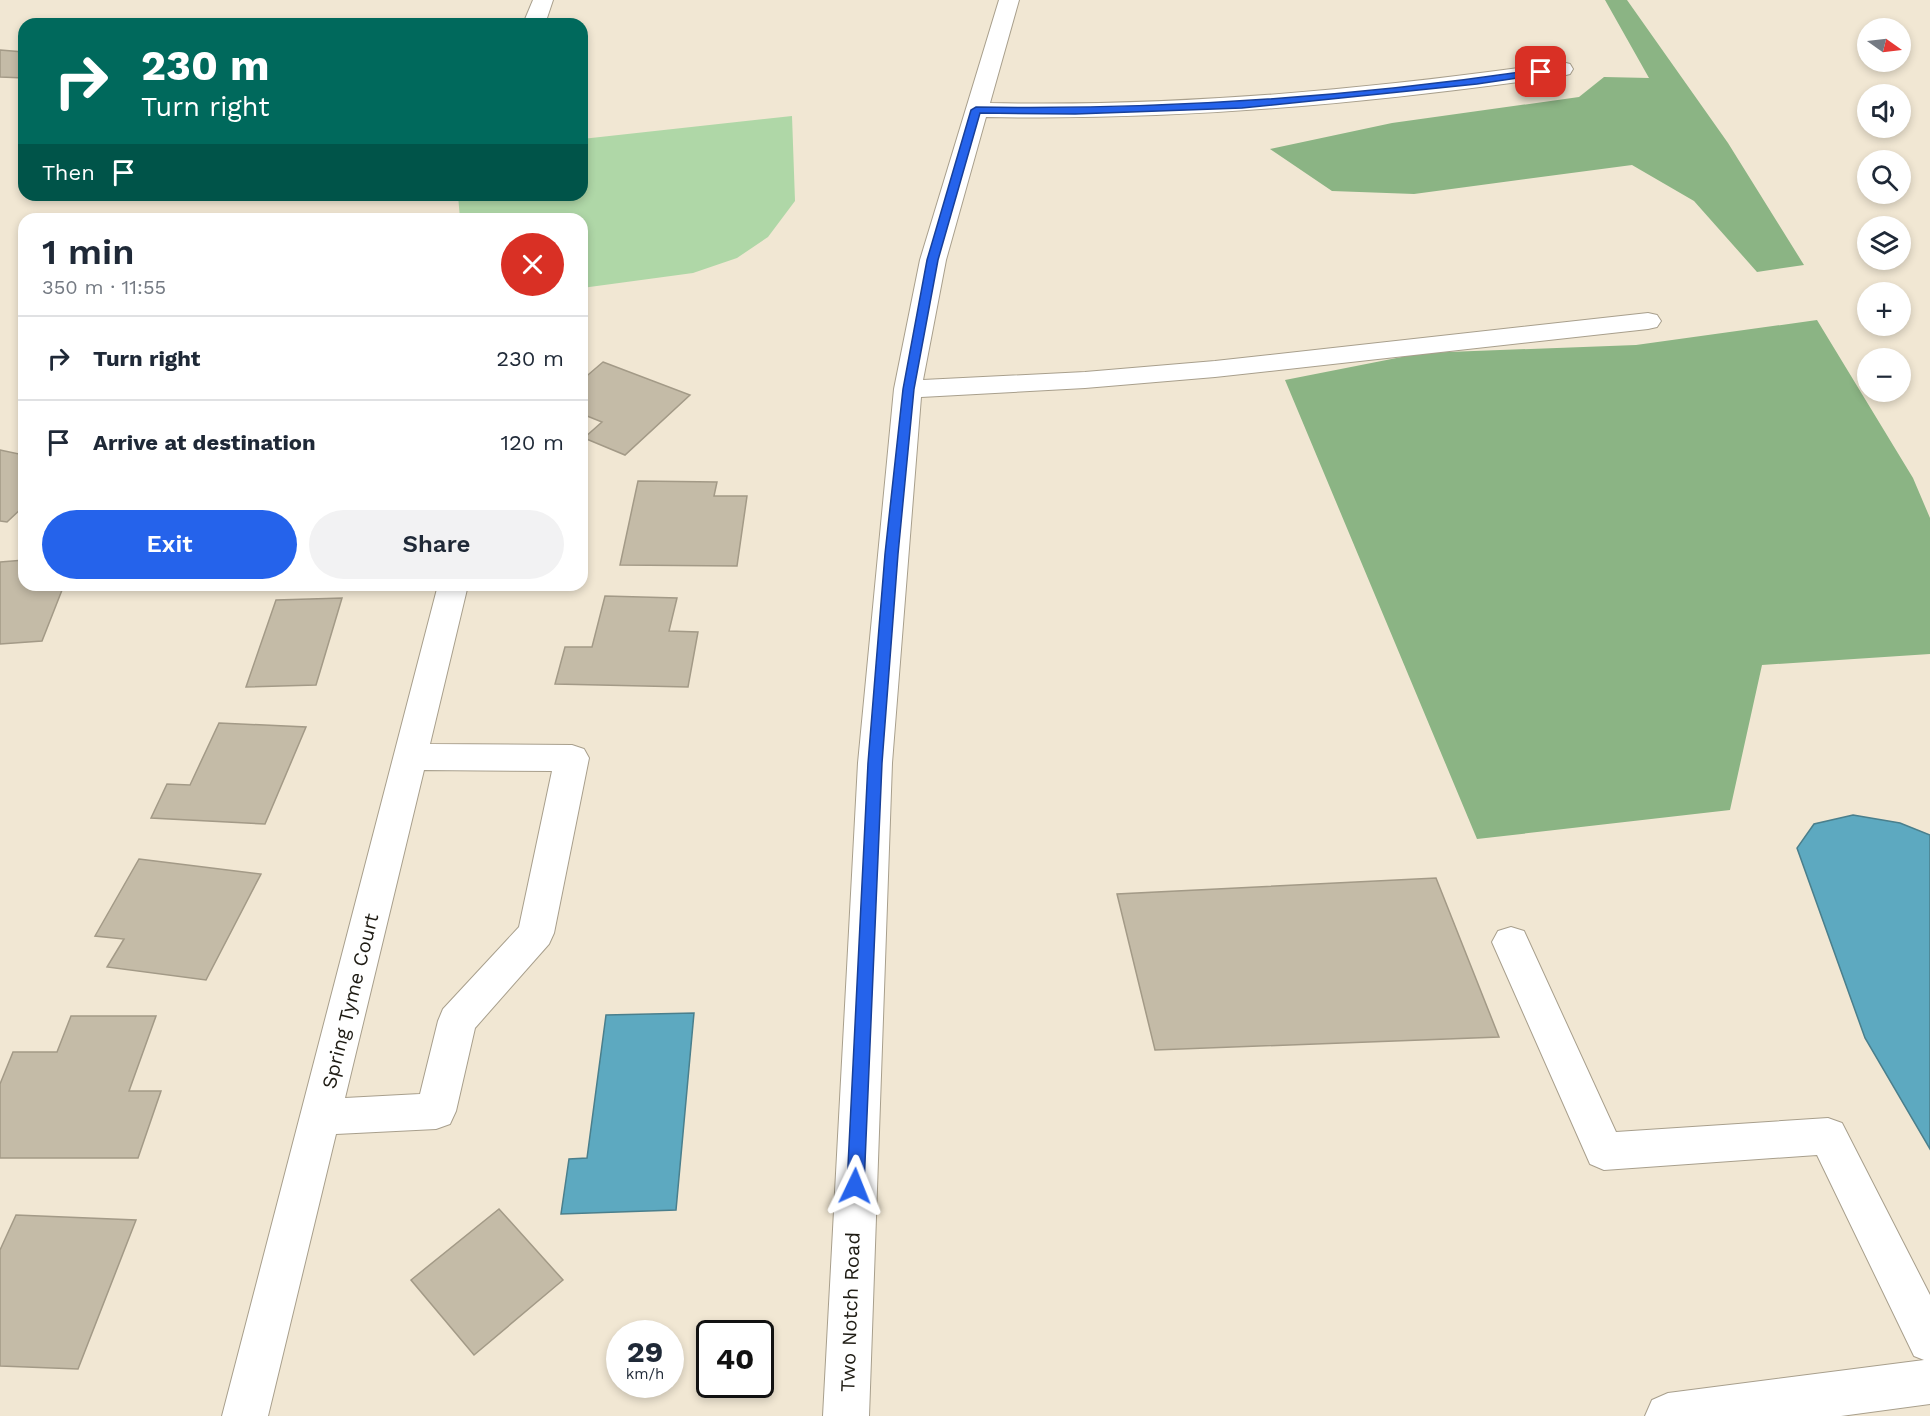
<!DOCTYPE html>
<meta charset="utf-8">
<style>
body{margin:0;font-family:"Work Sans",sans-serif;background:#f2f2f3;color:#1f2937;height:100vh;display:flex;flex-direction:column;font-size:22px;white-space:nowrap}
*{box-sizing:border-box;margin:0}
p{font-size:20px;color:#747a83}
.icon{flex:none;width:33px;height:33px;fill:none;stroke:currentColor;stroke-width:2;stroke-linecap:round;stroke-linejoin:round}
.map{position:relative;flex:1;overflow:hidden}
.panel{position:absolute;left:18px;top:213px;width:570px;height:378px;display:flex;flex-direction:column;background:#fff;border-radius:18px;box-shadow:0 3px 9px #0003}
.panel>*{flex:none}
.guide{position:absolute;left:18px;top:18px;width:570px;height:183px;border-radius:18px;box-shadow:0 3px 9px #0003;background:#00695c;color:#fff;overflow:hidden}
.needle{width:39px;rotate:104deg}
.tools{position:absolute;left:1857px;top:18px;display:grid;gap:12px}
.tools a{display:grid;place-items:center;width:54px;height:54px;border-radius:50%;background:#fff;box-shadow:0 3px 9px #0003;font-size:30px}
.speed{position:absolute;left:606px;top:1320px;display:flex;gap:12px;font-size:30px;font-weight:700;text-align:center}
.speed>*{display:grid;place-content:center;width:78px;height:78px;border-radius:50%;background:#fff;box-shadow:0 3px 9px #0003;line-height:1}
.speed small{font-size:15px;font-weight:400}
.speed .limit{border:3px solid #111;border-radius:9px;background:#fff;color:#111}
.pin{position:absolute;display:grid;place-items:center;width:51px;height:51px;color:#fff;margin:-26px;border-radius:12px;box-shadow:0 3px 9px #0006}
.me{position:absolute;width:66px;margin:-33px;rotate:2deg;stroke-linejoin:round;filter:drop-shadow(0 0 4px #0008)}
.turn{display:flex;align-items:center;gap:21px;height:126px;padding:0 24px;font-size:27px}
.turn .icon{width:78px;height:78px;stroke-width:2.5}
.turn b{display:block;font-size:42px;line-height:51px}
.then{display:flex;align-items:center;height:57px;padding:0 24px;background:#0003;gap:12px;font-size:22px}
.round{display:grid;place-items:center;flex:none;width:63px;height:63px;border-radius:32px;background:#f2f2f3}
.head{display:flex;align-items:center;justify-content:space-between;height:102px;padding:0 24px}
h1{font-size:36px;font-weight:600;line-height:45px}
.primary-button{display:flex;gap:12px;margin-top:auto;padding:12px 24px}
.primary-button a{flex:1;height:69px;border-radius:36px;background:#2563eb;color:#fff;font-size:24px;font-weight:600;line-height:69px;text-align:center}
.primary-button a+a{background:#f2f2f3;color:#1f2937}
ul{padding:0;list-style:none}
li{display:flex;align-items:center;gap:18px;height:84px;padding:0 24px;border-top:2px solid #e0e1e3}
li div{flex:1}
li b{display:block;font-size:22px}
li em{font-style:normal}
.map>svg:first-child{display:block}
.green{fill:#afd7a7}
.forest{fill:#8bb484}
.water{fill:#5da9c0;stroke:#4a7f8c;stroke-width:1.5}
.building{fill:#c4bba7;stroke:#a39a87;stroke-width:1.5}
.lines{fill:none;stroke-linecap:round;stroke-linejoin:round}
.minor-casing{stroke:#a89f8c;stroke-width:2}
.minor{fill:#fff;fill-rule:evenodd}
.route{fill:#2563eb;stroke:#184099;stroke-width:1.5}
.labels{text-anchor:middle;stroke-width:6;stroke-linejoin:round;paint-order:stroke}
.street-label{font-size:20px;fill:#1f1c14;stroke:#fff}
</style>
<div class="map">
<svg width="1930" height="1416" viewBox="0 0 1930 1416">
<rect width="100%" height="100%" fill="#f1e7d3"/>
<polygon class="green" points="792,116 795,201 768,237 737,258 693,273 582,288 582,219 460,219 458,195 582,195 582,139"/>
<g class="forest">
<polygon points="1605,0 1627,0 1728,143 1804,265 1757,272 1694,201 1632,165 1414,194 1332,191 1270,149 1392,123 1579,97 1604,77 1649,78"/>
<polygon points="1817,320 1913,478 1930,518 1930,654 1762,665 1730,810 1477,839 1285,380 1422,353 1636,345"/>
</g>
<g class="water">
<polygon points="1853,815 1900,823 1930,835 1930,1149 1865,1038 1797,848 1814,824"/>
<polygon points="694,1013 676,1210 561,1214 569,1159 587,1158 606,1015"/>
</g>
<g class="building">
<polygon points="0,50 24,52 24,78 0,77"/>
<polygon points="603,362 690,395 625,455 584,438 602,422 582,414 582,380"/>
<polygon points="0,450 24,455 24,506 7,522 0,521"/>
<polygon points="638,481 717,482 714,496 747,496 737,566 620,565"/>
<polygon points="24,560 24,585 64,585 42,641 0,644 0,562"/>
<polygon points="605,596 677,598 669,631 698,632 688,687 555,684 565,647 592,647"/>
<polygon points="342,598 316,685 246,687 276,600"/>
<polygon points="219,723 306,727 265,824 151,818 167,784 190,785"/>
<polygon points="139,859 261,874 206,980 107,967 124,939 95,936"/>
<polygon points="1436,878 1499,1037 1155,1050 1117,894"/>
<polygon points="71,1016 156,1016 129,1091 161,1091 138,1158 0,1158 0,1084 13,1052 57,1052"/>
<polygon points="499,1209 563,1280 474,1355 411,1280"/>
<polygon points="16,1215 136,1220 78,1369 0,1366 0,1250"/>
</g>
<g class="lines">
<defs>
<g id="minor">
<polygon points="533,0 553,0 545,24 523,24"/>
<path d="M999,0H1019L990,103C1182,107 1372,89 1562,62L1570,64L1573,69L1570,74L1562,76C1371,103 1180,121 986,117L946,260L923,380L1085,372L1215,361L1648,313L1657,315L1661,321L1657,327L1648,329L1215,377L1085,388L921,397L892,763L869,1416H823L858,763L894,389L920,260Z"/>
<path d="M438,585H468L430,744L572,745L584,749L589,758L554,933L549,944L475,1028L456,1111L450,1124L436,1129L336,1134L268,1416H222ZM424,770L552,771L519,927L443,1009L438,1021L420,1094L345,1098Z"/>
<polygon points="1511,927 1524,931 1616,1132 1828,1118 1842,1123 1930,1295 1930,1404 1841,1416 1645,1416 1652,1400 1668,1393 1924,1360 1914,1356 1817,1155 1604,1170 1590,1164 1492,942 1498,931"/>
</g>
</defs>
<use href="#minor" class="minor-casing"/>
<use href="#minor" class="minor"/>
</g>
<path class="route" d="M1541,69L1545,72L1544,74L1477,84L1242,108L1075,114L980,113L938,260L914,389L898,554L882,763L864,1186L861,1191L855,1194L849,1191L847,1186L868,763L885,554L903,389L927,260L971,110L976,107C1165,110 1354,97 1541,69Z"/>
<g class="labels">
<g class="street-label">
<text transform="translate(350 1001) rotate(-76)" y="7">Spring Tyme Court</text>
<text transform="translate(850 1312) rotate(-88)" y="7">Two Notch Road</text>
</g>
</g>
</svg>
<div class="tools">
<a><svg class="needle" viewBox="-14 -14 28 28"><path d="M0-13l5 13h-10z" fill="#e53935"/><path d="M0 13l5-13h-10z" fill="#747a83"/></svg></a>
<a><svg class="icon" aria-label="sound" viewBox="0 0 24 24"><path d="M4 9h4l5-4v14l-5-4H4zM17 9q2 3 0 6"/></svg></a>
<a><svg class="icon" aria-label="search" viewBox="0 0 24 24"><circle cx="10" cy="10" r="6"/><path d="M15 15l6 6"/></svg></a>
<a><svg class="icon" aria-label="layers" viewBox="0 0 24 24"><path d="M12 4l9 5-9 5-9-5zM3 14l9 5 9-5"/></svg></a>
<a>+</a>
<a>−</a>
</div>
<div class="speed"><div>29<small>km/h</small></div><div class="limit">40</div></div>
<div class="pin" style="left:1541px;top:72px;background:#d93025"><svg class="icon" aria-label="arrive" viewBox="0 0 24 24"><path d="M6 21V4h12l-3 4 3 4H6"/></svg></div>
<svg class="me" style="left:855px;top:1186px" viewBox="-20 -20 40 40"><path d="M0-17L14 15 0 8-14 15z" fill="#2563eb" stroke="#fff" stroke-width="4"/></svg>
<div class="guide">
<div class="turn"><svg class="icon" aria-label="right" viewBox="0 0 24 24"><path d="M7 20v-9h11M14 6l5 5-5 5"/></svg><div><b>230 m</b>Turn right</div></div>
<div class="then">Then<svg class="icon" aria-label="arrive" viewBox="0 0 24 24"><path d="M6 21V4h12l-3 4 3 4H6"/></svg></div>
</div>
<section class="panel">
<div class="head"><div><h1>1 min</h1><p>350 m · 11:55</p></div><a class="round" style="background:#d93025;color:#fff"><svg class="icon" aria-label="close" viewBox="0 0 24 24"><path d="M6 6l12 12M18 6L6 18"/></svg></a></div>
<ul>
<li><svg class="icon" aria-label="right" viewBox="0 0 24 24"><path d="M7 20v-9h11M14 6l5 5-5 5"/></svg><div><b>Turn right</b></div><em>230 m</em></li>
<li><svg class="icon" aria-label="arrive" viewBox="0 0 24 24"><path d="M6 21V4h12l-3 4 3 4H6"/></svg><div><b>Arrive at destination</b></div><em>120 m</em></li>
</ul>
<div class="primary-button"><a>Exit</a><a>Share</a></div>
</section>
</div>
